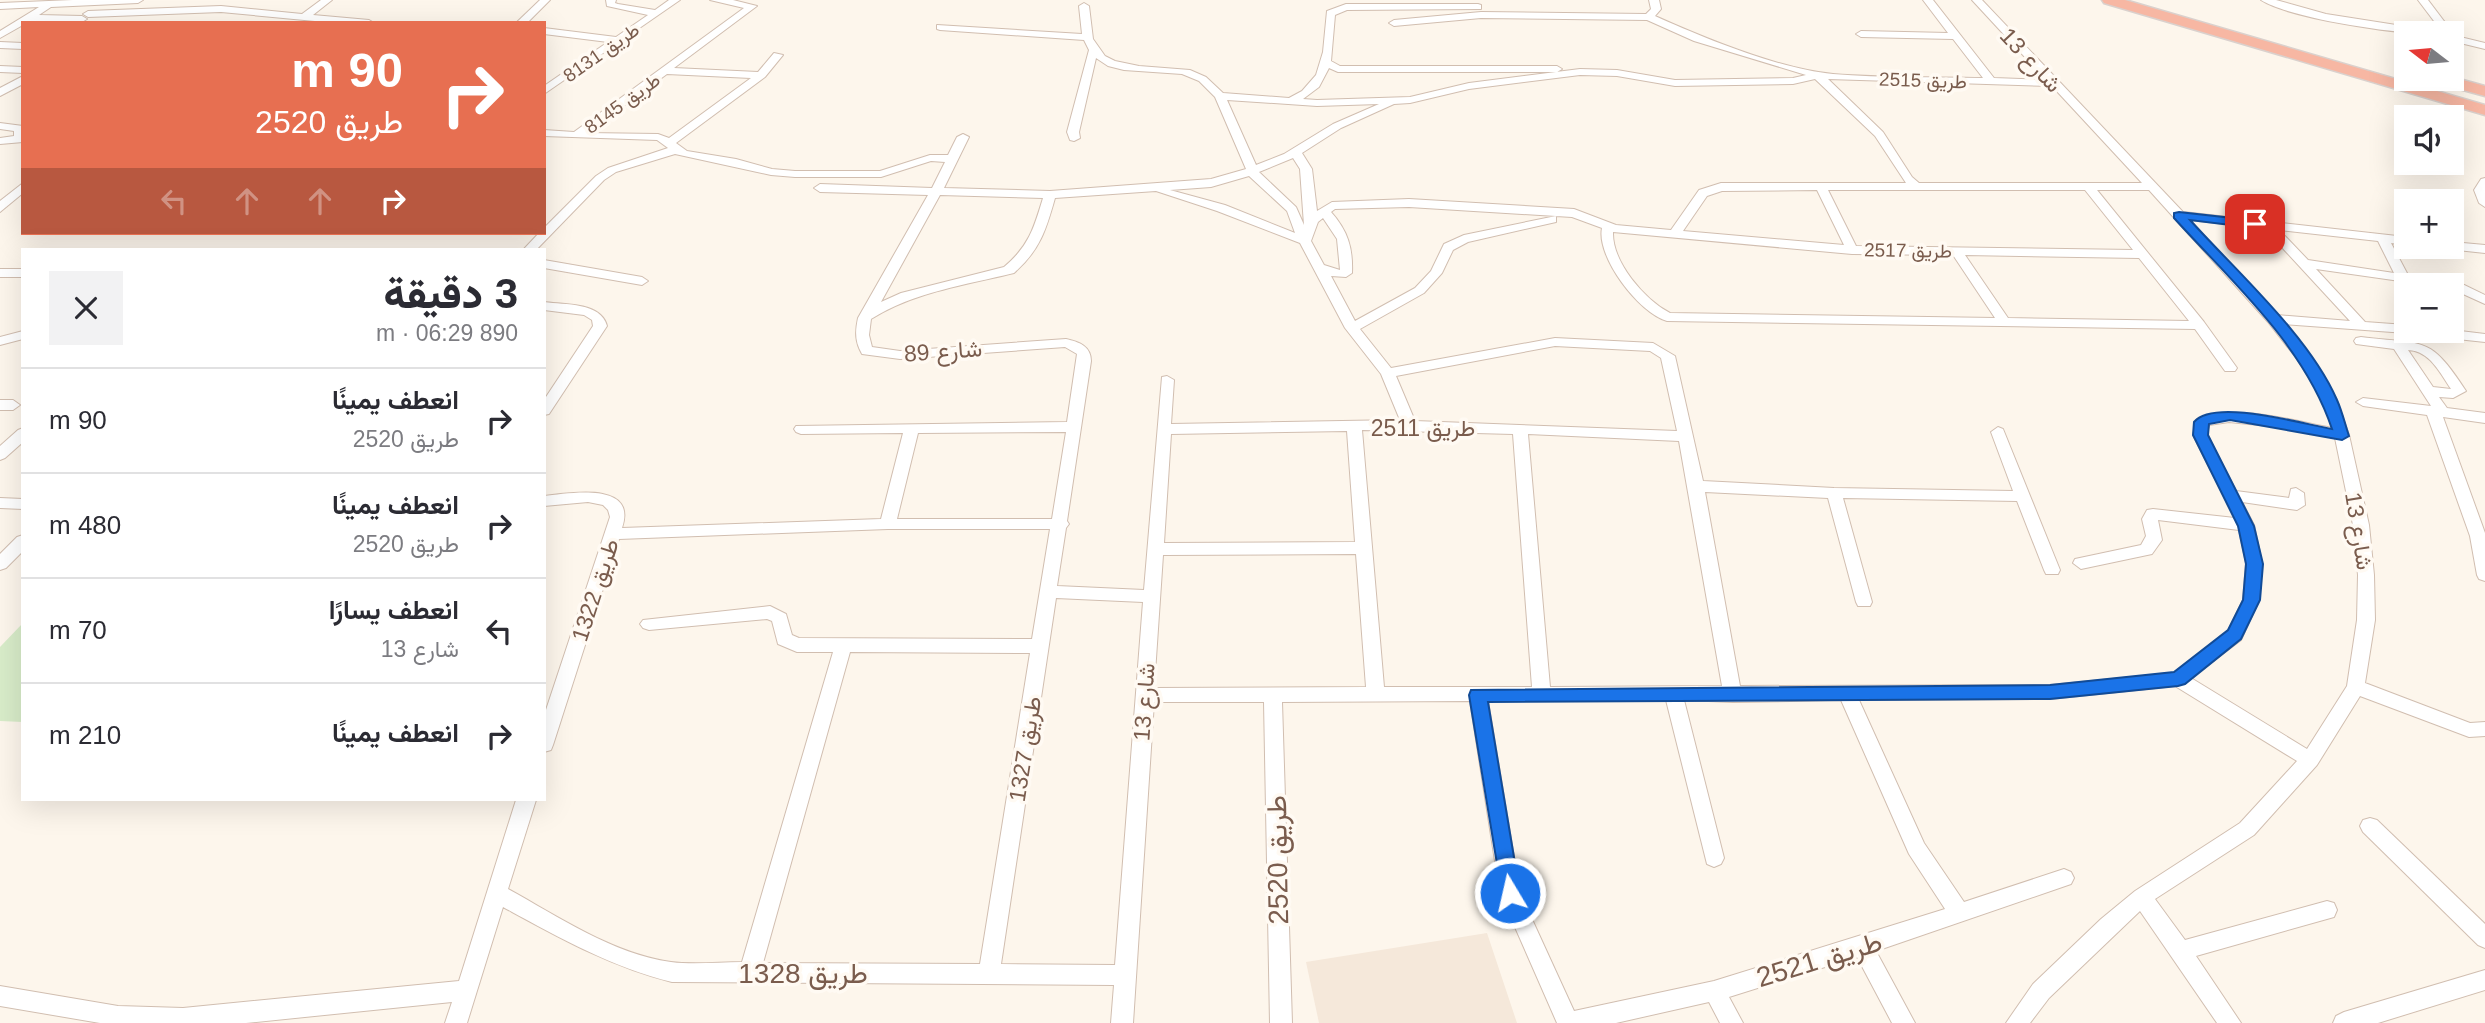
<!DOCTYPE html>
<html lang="ar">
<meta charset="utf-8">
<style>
body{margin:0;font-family:Helvetica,Vazirmatn,sans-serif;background:#f2f2f3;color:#2b2b33;direction:rtl;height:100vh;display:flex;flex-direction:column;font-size:26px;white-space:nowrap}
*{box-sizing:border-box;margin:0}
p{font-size:23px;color:#7c7c81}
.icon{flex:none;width:38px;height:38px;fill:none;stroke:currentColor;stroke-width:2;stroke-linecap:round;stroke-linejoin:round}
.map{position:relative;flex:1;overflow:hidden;direction:ltr}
.panel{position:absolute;left:21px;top:248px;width:525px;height:553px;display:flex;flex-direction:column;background:#fff;border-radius:0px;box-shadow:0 7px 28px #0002;direction:rtl}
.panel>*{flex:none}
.guide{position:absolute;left:21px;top:21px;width:525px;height:214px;border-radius:0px;box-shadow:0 7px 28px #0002;direction:rtl;background:#e76f51;color:#fff;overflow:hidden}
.needle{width:46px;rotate:286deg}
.tools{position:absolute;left:2394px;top:21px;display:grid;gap:14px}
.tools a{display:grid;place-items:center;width:70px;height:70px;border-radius:0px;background:#fff;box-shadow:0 7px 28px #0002;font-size:35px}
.pin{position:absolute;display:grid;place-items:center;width:60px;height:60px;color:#fff;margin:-30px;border-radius:14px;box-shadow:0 4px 10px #0006}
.me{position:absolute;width:77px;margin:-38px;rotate:351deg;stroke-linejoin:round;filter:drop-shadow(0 0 5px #0008)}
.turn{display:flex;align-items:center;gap:24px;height:147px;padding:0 28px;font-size:32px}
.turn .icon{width:91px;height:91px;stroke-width:2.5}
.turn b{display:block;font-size:49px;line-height:60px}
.lanes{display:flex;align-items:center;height:66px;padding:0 28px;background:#0003;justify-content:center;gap:35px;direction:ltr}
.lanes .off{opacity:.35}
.round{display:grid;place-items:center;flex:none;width:74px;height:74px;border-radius:0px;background:#f2f2f3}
.overview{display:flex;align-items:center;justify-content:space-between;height:119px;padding:0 28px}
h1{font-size:42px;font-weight:800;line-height:52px}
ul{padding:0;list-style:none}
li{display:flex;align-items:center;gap:21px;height:105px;padding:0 28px;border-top:2px solid #e1e1e2}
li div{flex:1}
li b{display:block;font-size:26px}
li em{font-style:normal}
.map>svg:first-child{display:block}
.residential{fill:#f5e8da}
.green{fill:#d8ecc9}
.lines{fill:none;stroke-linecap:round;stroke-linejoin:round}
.minor-casing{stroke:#d1beb0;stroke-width:2}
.highway-casing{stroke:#dad1cd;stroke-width:3}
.minor{fill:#fff;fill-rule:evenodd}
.highway{fill:#f7b7a3;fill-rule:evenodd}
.route{fill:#1a73e8;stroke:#114b97;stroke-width:2}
.labels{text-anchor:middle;stroke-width:7;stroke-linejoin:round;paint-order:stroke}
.far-street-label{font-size:19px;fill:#7a5c4d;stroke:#fffaf3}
.street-label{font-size:23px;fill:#7a5c4d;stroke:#fffaf3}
.near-street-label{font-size:28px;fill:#7a5c4d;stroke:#fffaf3}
</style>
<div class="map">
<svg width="2485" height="1023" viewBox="0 0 2485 1023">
<rect width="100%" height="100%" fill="#fdf6ec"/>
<polygon class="residential" points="1487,933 1517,1023 1319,1023 1306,962"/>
<polygon class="green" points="23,623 23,722 0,721 0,647"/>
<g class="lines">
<defs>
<g id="minor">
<polygon points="73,0 143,0 138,3 51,7 39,15 82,16 87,19 82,22 30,21 0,38 0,31 39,7 0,9 0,3"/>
<polygon points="321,0 332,0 313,15 369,20 374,23 336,23 221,12 88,17 83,14 88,11 221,6 302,14"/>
<polygon points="540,0 550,0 527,23 516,23"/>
<polygon points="606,0 616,0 615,3 618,4 655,10 669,0 680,0 544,94 544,86 608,42 544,34 544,28 616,37 648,15 607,6"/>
<path d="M710,0H733L757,6L674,68L758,72L774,53L783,55L765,77L676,143L687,151L736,159L772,169L795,171H880L930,155H948L957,137L963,134L969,137L944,188L1050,191L1211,179L1246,169L1215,97L1199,81L1182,74L1124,70L1108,66L1096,58L1079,132L1080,138L1074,141L1070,140L1067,132L1089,50L1084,40L940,30L937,29V25L1082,34L1079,6L1084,3L1089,6L1093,39L1105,56L1115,61L1139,66L1190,70L1206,77L1223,93L1289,98L1302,91L1316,75L1323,52L1327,11L1346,4H1478L1481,5V9L1347,10L1335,15L1331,61L1340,66H1557L1562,69L1557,72H1338L1329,68L1319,87L1303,99L1317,100L1410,97L1469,83L1580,69L1617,70L1675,80L1793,78L1806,75L1694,41L1647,20L1481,18L1394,26L1389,23L1394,20L1481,12L1646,14L1651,9L1649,0H1659L1661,9L1655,16C1704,38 1779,69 1833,74C1882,78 1933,77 1983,78L1953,39L1861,37L1856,34L1861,31L1948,33L1923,0H1933L1994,78L2046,80L1972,0H1982L2183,212L2406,237V245L2391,243L2408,275L2458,282L2485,295V304L2452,289V285H2428L2316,269L2365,322L2406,325V331H2412L2406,333L2284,324L2308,354L2336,398L2349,435L2369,525L2374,575L2375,620L2365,683L2470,723L2485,722V736L2469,737L2360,696L2317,765L2254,835L2155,899L2185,940L2327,901L2334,903L2337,910L2334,917L2196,956L2241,1023H2217L2140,911L2049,998L2030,1023H2006L2033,984L2101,919L2135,891L2240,823L2297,761L2175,686L2050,699L1859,700L1924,843L1964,902L2064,869L2071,872L2074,878L2071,884L1876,951L1915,1023H1892L1857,957L1729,997L1743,1023H1720L1709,1002L1616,1023H1557L1500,893L1470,701L1282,702L1292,1023H1270L1264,702H1154L1133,1023H1111L1114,985L672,982C611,967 558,937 503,907L467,1023H445L452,1002L246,1023H100L0,1006V986L118,1006L183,1008L459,981L516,800H536L508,889C559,917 613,954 671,962C694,965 719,962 742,962L833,652H797L778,644L772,621L767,619L649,630L643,628L640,624L643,620L770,606L786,614L792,635L799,638L1032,639L1050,529H888L619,539L553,745L551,750L544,752V716L610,517L608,510L603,505L588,502L544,506V496C570,493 638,481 622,528L881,519L903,433L801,434L796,432L794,429L796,426L1067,422L1077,354L1065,347L900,359L862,354C855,342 855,332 858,318L928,195L820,192L814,188L820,184L932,188L945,162L931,161L881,177H795L771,175L675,154L616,172L604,180L536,250H523L539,233H544V228L596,176L608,168L668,148L657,140L544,136V130L574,132L744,8ZM667,74L751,78L669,138L658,134L587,133ZM1580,75L1617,76L1675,86L1793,84L1815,79L1875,136L1906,183H1721L1699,190L1671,230L1616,225L1574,209L1409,199L1332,202L1317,211L1312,169L1302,153L1341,128L1394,104L1410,103L1469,89ZM1828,79L2052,86L2142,183H1919L1912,177L1883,132ZM1227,100L1317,106L1379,104L1333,124L1284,154L1256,165ZM1293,158L1300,169L1304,225L1296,207L1259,172ZM1249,176L1287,211L1295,233L1225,205L1170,190L1211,187ZM1817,190L1844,245L1683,231L1707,196L1722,191ZM1828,190H2085L2133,250L1856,246ZM2097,190H2149L2268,322L2297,359L2322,398L2332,428C2289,420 2240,404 2197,419L2193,435L2235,518L2153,509L2147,510L2142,519L2146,536L2141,545L2075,559L2073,563L2081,569L2152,554L2162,540L2158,520L2239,530L2246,563L2243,600L2228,631L2174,673L2050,685L1740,686L1705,492L1828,498L1856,602L1858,606H1870L1872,602L1843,498L2017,501L2044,570L2046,574H2058L2060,570L2003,429L1998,427L1991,432L2013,491L1834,488L1703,481L1675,356L1653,343L1555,338L1391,368L1360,329L1424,293L1442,273L1453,250L1468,242L1556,222V216L1464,235L1444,244L1431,271L1415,288L1355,321L1331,276L1346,277L1352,273C1353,248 1348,231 1331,212L1335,209L1409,207L1572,217L1602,228C1596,257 1639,313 1667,321L2195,329L2225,371H2235L2237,368L2204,322ZM1156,191L1217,211L1300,243L1345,328L1381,374L1400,420L1171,424L1174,380L1167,376L1162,377L1144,590L1057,586L1066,528L1069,524L1067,521L1091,361C1091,346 1079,342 1066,339L900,351L872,347L869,335L871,319C914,292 965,285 1014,273C1040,250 1046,230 1055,198ZM940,195L1043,198C1034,228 1029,246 1004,267L901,293L881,302ZM1323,218L1337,239L1340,270L1324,265L1311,241L1318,222ZM2190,220L2378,241L2394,273L2308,260L2285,236H2277V242L2350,321L2277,315ZM1613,232L1852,254L1953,255L1995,318L1670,313C1644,299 1612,262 1613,232ZM1965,255L2139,258L2189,321L2008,318ZM1555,346L1650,351L1661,358L1677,431L1415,421L1396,376ZM2229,422L2269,426L2335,438L2353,525L2358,575L2357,620L2347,686L2307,749L2191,678L2241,640L2259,600L2262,563L2254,525L2242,502L2297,510L2305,505L2304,493L2296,488L2291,489L2289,498L2236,491L2207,435L2209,425ZM1362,430L1513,434L1532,687H1384ZM1347,431L1355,542L1164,543L1171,434ZM1066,432L1052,519H897L918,433ZM1528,434L1679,441L1722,686L1550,687ZM1356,554L1366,687L1154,688L1163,555ZM1056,598L1143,602L1115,965L1001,964ZM850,652L1030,653L980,964L763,963ZM1666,700L1707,864L1714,867L1721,864L1724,858L1684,700L1733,702L1841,700L1909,854L1945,909L1714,981L1574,1011L1520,893L1488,701Z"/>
<path d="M2261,0H2276L2326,14L2428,30L2433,33C2399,35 2289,18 2261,0Z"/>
<polygon points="2418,0 2428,0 2453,33 2452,35 2443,33"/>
<polygon points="2452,35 2485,43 2485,49 2452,41"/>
<polygon points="0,42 23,43 23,49 0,48"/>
<polygon points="0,66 23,67 23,73 0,72"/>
<polygon points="23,76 23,84 0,96 0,88"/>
<polygon points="0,123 23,126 23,142 0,144 0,138 14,136 14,131 0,129"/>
<polygon points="2485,178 2485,207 2479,203 2474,190 2481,179"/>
<polygon points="23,183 23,193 0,212 0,201"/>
<polygon points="2452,242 2485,245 2485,253 2448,249 2446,247 2452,247"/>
<polygon points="544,260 642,277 648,281 642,285 544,268"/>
<rect x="0" y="269" width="23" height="8"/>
<path d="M544,302C565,305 601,302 607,326L549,414L544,415V400L593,326L592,320L584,315L544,310Z"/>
<polygon points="2452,330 2485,334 2485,342 2420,335 2413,331"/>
<polygon points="23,331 23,339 0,345 0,337"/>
<path d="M2361,337C2425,345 2429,334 2466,391L2453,398L2439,397L2447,408L2485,413V423L2443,417L2485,533V581L2479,579L2477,575L2470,536L2427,415L2363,406L2356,402L2363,398L2431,406L2394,349L2356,344L2354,341L2356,338ZM2408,350C2430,351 2440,373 2451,389L2433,387Z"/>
<polygon points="0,400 13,400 20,405 13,410 0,410"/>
<polygon points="23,428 23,442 5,458 0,460 0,446 18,430"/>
<polygon points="0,498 23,499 23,509 0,508"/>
<polygon points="23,535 23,551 6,568 0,570 0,554 17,537"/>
<polygon points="2370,818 2377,820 2485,924 2485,948 2478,945 2363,832 2360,826 2363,820"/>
<polygon points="2485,970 2485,990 2378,1023 2333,1023 2336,1016 2344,1012"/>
</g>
<g id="highway">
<polygon points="2102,0 2125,0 2485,105 2485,115 2104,3"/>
<polygon points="2452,77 2485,86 2485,96 2434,82 2432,79"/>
</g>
</defs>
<use href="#minor" class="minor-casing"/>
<use href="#highway" class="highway-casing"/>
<use href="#minor" class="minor"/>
<use href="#highway" class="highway"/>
</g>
<path class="route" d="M2179,212L2259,221V227L2255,228L2190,220C2236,271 2310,337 2337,400C2342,411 2345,424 2349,436L2342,440L2230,420L2209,424L2208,435L2254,526L2263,564L2260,600L2241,639L2185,684L2178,686L2050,699L1488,702L1520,893L1517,900L1510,903L1503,900L1469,695L1471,690L2050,685L2174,672L2228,630L2243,600L2246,564L2238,526L2193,435L2194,422C2214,398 2303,424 2332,429C2304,345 2232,282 2174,218V213Z"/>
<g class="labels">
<g class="far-street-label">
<text transform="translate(601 52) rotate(-35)" y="7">طريق 8131</text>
<text transform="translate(1923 80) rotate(2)" y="7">طريق 2515</text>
<text transform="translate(622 103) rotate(-36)" y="7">طريق 8145</text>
<text transform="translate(1908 250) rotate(1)" y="7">طريق 2517</text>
</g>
<g class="street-label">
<text transform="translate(2031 60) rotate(47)" y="8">شارع 13</text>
<text transform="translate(943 351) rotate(-4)" y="8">شارع 89</text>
<text x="1423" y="436">طريق 2511</text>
<text transform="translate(2359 531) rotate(81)" y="8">شارع 13</text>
<text transform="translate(595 590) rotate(-72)" y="8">طريق 1322</text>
<text transform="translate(1144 702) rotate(-86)" y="8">شارع 13</text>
<text transform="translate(1025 749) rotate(-81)" y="8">طريق 1327</text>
</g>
<g class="near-street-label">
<text transform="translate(1277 860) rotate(-91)" y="10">طريق 2520</text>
<text transform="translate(1819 959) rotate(-17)" y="10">طريق 2521</text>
<text x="803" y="983">طريق 1328</text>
</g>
</g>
</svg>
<div class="tools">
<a><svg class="needle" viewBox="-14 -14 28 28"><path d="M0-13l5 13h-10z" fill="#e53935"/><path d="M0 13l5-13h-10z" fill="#7c7c81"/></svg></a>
<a><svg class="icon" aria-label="sound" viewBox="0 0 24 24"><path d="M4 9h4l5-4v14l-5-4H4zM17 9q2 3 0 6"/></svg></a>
<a>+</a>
<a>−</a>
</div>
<div class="pin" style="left:2255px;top:224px;background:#d93025"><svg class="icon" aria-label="arrive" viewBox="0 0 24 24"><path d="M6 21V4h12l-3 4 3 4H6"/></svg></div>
<svg class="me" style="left:1510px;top:893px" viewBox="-20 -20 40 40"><circle r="17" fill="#1a73e8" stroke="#fff" stroke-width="3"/><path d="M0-11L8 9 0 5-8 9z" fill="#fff"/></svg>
<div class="guide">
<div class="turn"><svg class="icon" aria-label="right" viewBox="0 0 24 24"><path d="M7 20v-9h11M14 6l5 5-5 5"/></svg><div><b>90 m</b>طريق 2520</div></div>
<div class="lanes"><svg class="icon off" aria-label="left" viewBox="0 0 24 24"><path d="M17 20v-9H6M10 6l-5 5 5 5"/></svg><svg class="icon off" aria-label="ahead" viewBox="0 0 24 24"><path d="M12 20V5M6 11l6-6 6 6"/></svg><svg class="icon off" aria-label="ahead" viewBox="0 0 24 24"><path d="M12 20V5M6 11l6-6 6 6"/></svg><svg class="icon" aria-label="right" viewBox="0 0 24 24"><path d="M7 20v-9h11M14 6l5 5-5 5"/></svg></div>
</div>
<section class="panel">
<div class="overview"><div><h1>3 دقيقة</h1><p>890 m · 06:29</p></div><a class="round"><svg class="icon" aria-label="close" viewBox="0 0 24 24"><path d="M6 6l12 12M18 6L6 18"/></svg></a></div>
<ul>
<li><svg class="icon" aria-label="right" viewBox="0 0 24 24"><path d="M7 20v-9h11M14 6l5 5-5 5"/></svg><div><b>انعطف يمينًا</b><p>طريق 2520</p></div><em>90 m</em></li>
<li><svg class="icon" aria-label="right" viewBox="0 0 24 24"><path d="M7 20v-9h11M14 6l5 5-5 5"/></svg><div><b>انعطف يمينًا</b><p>طريق 2520</p></div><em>480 m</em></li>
<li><svg class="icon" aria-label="left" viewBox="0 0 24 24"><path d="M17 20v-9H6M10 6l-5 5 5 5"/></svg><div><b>انعطف يسارًا</b><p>شارع 13</p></div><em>70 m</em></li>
<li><svg class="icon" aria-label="right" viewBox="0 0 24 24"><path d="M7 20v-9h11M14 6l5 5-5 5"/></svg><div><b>انعطف يمينًا</b></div><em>210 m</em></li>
</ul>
</section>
</div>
